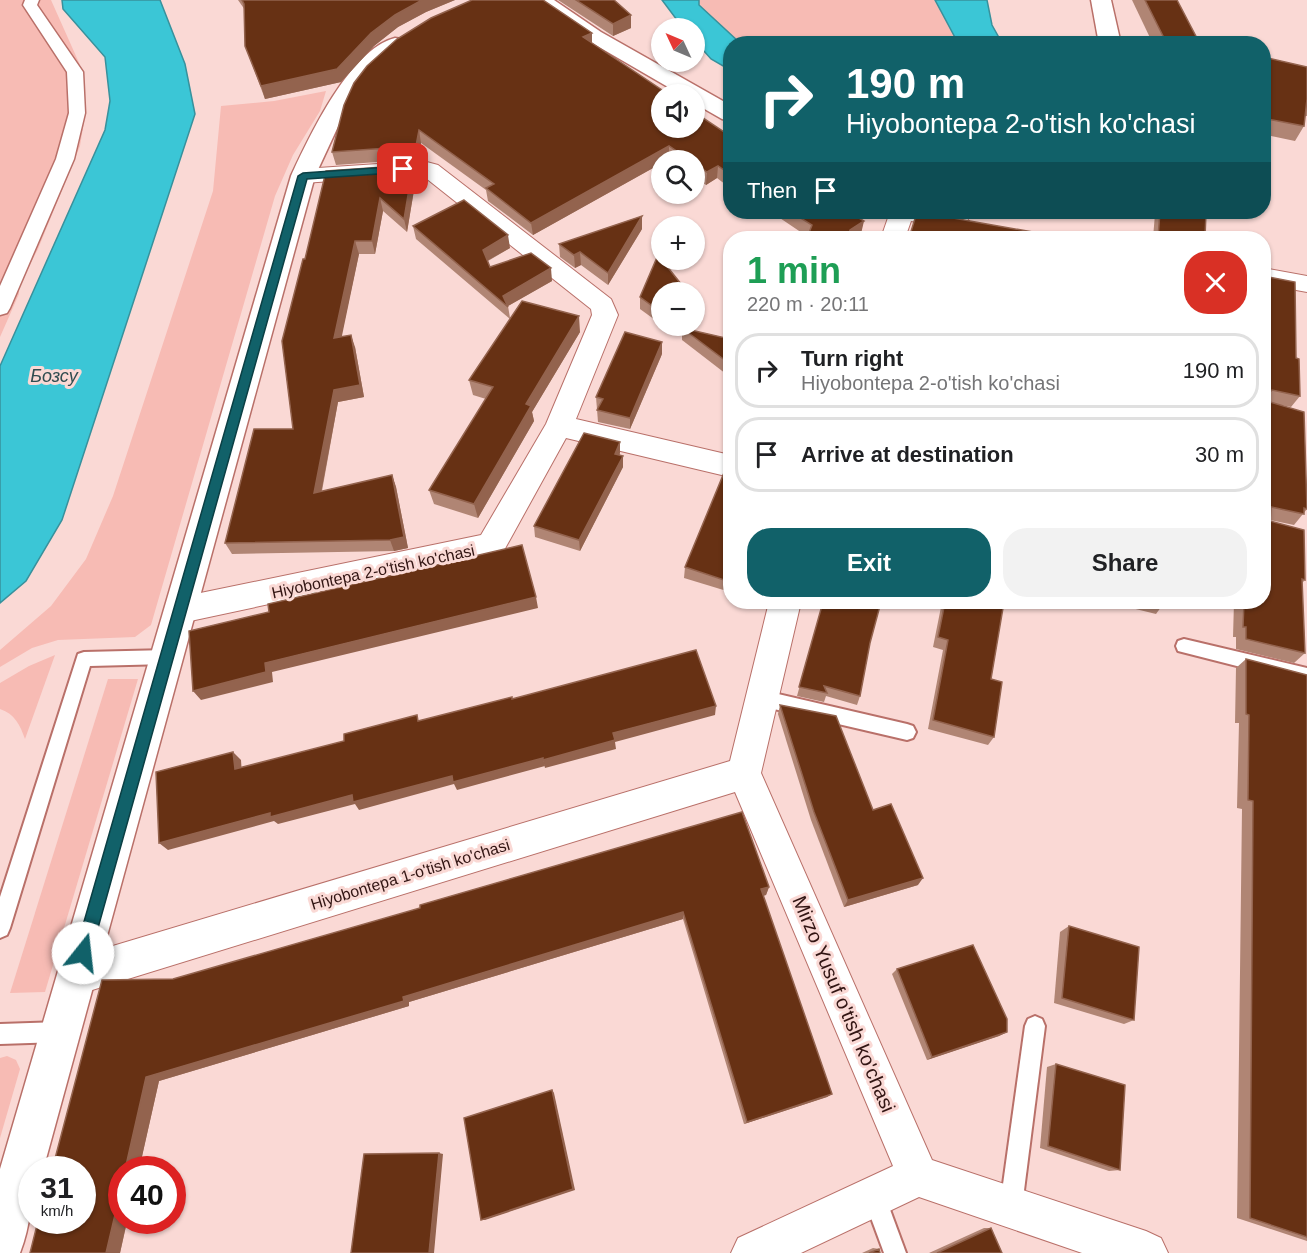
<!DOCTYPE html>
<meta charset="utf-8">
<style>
body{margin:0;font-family:Helvetica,sans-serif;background:#f2f2f2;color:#202124;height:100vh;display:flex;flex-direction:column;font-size:22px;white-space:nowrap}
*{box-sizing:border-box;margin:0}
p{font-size:20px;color:#757577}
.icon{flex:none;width:33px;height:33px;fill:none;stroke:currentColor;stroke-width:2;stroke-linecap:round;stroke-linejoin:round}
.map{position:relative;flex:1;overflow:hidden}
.drawer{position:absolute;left:723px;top:231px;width:548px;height:378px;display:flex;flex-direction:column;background:#fff;border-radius:24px;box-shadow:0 2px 4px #0004}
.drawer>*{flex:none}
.hud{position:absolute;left:723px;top:36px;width:548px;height:183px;border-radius:24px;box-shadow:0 2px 4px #0004;background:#116169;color:#fff;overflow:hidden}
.needle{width:39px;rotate:314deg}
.controls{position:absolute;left:651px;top:18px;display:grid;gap:12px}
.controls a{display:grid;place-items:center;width:54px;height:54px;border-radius:50%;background:#fff;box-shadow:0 2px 4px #0004;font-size:30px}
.speed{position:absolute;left:18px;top:1156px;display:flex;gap:12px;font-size:30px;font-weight:700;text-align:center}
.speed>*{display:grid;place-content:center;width:78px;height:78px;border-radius:50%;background:#fff;box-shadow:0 2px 4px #0004;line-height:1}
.speed small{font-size:15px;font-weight:400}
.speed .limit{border:9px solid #d22;background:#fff;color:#111}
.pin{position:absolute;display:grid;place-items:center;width:51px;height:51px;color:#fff;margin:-26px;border-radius:12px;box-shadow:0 3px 9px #0006}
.me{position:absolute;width:66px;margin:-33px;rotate:16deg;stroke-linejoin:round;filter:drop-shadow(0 0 4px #0008)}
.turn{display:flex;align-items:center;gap:21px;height:126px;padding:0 24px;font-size:27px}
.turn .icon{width:78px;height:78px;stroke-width:2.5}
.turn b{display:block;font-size:42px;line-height:51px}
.then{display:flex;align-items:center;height:57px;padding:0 24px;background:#0003;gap:12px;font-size:22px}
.round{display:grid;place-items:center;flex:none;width:63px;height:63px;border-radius:24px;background:#f2f2f2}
.overview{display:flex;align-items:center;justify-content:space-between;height:102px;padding:0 24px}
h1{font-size:36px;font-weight:800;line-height:45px;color:#1e9e55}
.primary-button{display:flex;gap:12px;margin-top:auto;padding:12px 24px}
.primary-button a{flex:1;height:69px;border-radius:24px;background:#116169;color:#fff;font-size:24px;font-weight:800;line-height:69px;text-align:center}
.primary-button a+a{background:#f2f2f2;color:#202124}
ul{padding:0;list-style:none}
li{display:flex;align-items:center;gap:18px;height:75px;margin:0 12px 9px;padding:0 12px;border:3px solid #e0e0e0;border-radius:24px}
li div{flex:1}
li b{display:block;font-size:22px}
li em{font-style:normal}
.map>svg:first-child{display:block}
.green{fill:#f7bbb4}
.water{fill:#3bc6d6;stroke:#38919c;stroke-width:1.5}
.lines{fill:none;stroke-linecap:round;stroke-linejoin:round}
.service-casing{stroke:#b97069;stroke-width:4}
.pedestrian-casing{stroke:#b97069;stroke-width:3}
.minor-casing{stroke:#b97069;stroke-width:2}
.tertiary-casing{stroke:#b97069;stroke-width:3}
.service{fill:#fff;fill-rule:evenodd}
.pedestrian{fill:#fff;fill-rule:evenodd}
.minor{fill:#fff;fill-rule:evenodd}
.tertiary{fill:#fff;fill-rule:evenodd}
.wall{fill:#b08574}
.shaded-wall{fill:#93634e}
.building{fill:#673114;stroke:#93634e;stroke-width:1.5}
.route{fill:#116169;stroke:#0b3f44;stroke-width:1.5}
.labels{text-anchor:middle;stroke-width:6;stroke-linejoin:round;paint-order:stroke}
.street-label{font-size:16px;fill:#321513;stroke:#fad9d5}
.water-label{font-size:18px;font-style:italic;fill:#304d51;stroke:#fad9d5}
.near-street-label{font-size:20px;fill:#321513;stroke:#fad9d5}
</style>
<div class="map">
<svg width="1307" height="1253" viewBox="0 0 1307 1253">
<rect width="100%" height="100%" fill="#fad9d5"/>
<g class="green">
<polygon points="0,0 51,0 80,65 85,116 80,146 38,249 19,286 19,294 0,337"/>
<polygon points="699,0 935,0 958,43 740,43 699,5"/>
<polygon points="326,91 320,111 293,155 275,196 151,625 135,637 58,640 32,648 0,667 0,650 51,606 86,559 113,496 213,191 221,106 274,101"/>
<path d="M55,655L25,739C20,725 15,714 0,709V683L29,666Z"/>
<polygon points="108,679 138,679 45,992 10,993"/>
<polygon points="7,1056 16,1060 20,1069 0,1138 0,1058"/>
</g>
<g class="water">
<polygon points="62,0 160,0 185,64 195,114 62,520 26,581 0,603 0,366 105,130 110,101 105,57 63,9"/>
<polygon points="662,0 699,0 699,5 740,43 730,44 730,70 711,59 695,41 694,28 683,28"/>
<polygon points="935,0 987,0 992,25 1002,43 958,43"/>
</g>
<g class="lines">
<defs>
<g id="service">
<polygon points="1184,639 1307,668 1307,684 1178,651 1176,646 1178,641"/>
<polygon points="168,650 174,652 176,657 174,662 168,664 90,666 10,928 7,935 0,938 0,897 78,654 84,652"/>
<polygon points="761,690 907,724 913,726 916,732 913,738 907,740 761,706 755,703 752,698 755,693"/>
<polygon points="1035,1016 1042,1019 1045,1026 1022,1206 1019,1214 1011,1217 1003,1214 1000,1206 1025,1026 1028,1019"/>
<polygon points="60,1022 67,1025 70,1032 67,1039 60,1042 0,1044 0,1024"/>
<polygon points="874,1185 882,1188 906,1253 884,1253 863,1196 866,1188"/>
</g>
<polygon id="pedestrian" points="25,0 39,0 37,5 83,72 85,113 74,159 10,308 7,313 0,315 0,286 56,159 69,113 67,72 23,5"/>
<g id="minor">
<polygon points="423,161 438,165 611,299 618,315 576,419 730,455 730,477 566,438 502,554 181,623 170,619 165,610 170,601 181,597 481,535 546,424 592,315 591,309 422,175 303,183 295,181 292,176 295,171 303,169"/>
<polygon points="890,212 946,212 965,216 969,221 965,226 957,229 911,221 905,238 881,238"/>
<polygon points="1263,268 1307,276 1307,292 1263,284"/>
<polygon points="769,602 801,602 761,773 932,1160 1146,1231 1161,1238 1168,1253 1082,1253 919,1197 801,1253 731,1253 738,1238 893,1166 735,792 76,995 63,989 57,976 63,963 76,957 730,761"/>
</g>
<g id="tertiary">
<polygon points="530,0 554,0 601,32 730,105 730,121 722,119 694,103 694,94 680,94 587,40"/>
<polygon points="1091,0 1111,0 1121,44 1099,44"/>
<path d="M395,38L403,39L406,44L358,92L341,120L315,176L43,1170H32C32,1199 31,1225 20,1253H0V1169L291,176C309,137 350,49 395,38Z"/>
</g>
</defs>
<use href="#service" class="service-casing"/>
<use href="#pedestrian" class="pedestrian-casing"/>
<use href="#minor" class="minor-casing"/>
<use href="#tertiary" class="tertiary-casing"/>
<use href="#service" class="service"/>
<use href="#pedestrian" class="pedestrian"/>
<use href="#minor" class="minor"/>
<use href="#tertiary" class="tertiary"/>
</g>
<g class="wall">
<polygon points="238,0 455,0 426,12 398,27 374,46 341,82 265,99 250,59 245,10"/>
<polygon points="558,0 614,0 631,15 631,28 613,36"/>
<polygon points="1132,0 1177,0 1200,44 1153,44"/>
<polygon points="592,44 730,136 730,188 717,178 706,185 694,176 694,160 672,160 669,158 662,160 662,163 533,235 488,201 486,190 421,143 419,159 336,165 332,152"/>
<polygon points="1263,57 1307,67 1307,116 1305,116 1304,126 1295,141 1266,135"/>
<polygon points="326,171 416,178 407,232 383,211 375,254 359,254 341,337 355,347 364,397 338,402 322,491 392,475 396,487 408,548 394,551 232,554 225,543 293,429 305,259"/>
<polygon points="771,212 849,212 861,234 854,238 807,238 808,237"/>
<polygon points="1156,212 1206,212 1205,238 1153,238 1155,214"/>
<polygon points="413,226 510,248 488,261 490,267 552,281 508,306 510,318 580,332 532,412 534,421 478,518 434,504 429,490 486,399 473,395 469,380 510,319 416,239"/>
<polygon points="642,229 608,285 581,265 575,268 560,257 559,244"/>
<polygon points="658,255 685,289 685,292 662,292 662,325 640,309 640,297"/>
<polygon points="1263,276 1296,358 1300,396 1291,407 1281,405 1307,509 1294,525 1270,520 1305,580 1302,583 1305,653 1294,663 1236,649 1236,637 1233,637 1234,602 1263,602"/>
<polygon points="662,326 674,326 671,332"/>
<polygon points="682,328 730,339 730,377 682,340"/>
<polygon points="662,354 630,429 598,422 596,397"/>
<polygon points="620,453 620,455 623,467 580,551 535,537 534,526"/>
<polygon points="730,467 730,592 684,578 685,567"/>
<polygon points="823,602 870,643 860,696 857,705 826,696 824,702 797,696"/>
<polygon points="942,602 1004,602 991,679 994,737 988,745 928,729 943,650 933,647"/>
<polygon points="1107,602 1164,602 1164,603 1156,614"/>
<polygon points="1246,659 1307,675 1307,1241 1237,1218 1242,809 1237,808 1239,723 1235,723 1236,668"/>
<polygon points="780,705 873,810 918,885 844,907 811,820 778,714"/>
<polygon points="769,887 766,895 763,896 832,1094 827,1097 744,1124 683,919 409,1002 409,1006 159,1081 120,1253 30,1253 173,979"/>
<polygon points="1069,926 1134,1020 1124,1024 1054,1003 1060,932"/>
<polygon points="897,969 1007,1032 999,1036 927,1060 892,974"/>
<polygon points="1056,1064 1120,1170 1109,1171 1040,1148 1047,1067"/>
<polygon points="984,1228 991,1228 1002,1253 929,1253"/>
<polygon points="873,1248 879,1249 880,1253 862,1253"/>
</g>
<g class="shaded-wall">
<polygon points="422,0 455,0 426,12 398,27 374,46 341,82 265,99 261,86 371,33 395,15"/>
<polygon points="631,15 631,28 613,36 613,24"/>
<polygon points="592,33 592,46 583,37"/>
<polygon points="419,130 421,143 419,159 416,146"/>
<polygon points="669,146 669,158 665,160 662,160 662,163 533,235 531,223"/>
<polygon points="413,165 416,178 407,232 404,219"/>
<polygon points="718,166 717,178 706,185 707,172"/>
<polygon points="380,198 383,211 375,254 372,241"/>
<polygon points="642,216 642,229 608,285 608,273"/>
<polygon points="864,221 861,234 854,238 848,238 850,230"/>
<polygon points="508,235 510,248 485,262 483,250"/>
<polygon points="355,241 359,254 339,350 334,338"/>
<polygon points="580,252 581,265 575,268 574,255"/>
<polygon points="551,268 552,281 508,306 503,296"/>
<polygon points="579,316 580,332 532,412 534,421 478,518 474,504 526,404"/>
<polygon points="351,335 355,347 364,397 338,402 319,504 314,493 334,390"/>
<polygon points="662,342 662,354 630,429 630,418"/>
<polygon points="620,442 620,453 615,465 615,454"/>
<polygon points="623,456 623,467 580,551 579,540"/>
<polygon points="392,475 396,487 408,548 394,551 390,540"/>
<polygon points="536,597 538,608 272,672 273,682 201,700 193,691 265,663"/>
<polygon points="716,706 715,715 615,742 616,749 545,768 543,760 613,733"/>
<polygon points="233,752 241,760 242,777 235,769"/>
<polygon points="543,758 545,766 457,790 454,784 359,810 355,804 278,824 274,821 168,850 159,843 270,813 352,795"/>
<polygon points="923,878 918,885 844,907 848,900"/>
<polygon points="769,887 766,895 758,897 761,889"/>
<polygon points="683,912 683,919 409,1002 409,1006 159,1081 139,1170 125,1170 146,1077 403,997"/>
<polygon points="1007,1032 999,1036 927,1060 932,1057"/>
<polygon points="552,1090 554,1093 575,1190 485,1220 481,1220"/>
<polygon points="832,1094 827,1097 744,1124 747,1122"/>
<polygon points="439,1153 443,1154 434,1253 429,1253"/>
<polygon points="122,1185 122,1221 127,1221 120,1253 106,1253"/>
</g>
<g class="building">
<polygon points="242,0 422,0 395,15 371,33 337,69 261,86 245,46 244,4"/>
<polygon points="472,0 543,0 592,33 583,37 668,94 662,94 662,128 694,128 694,112 730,136 730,174 718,166 707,172 694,163 694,160 690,160 669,146 531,223 486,188 494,184 419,130 416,146 332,152 344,105 354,83 367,66 397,39 431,18"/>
<polygon points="576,0 614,0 631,15 613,24"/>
<polygon points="1145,0 1177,0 1200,44 1167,44"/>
<polygon points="1263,57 1307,67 1307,99 1304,126 1267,119 1263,158"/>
<polygon points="413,165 404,219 380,198 372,241 355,241 334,338 351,335 360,385 334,390 314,493 392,475 404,537 390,540 225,543 254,429 293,429 282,341 303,259 305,259 326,171"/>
<polygon points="464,200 508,235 483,250 490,267 531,253 551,268 503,296 508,307 413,226"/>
<polygon points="791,212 849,212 864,221 850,230 848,238 807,238 812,225"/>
<polygon points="917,212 919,212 1067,238 909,238"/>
<polygon points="1160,212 1206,212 1205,238 1158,238"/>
<polygon points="642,216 608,273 580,252 574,255 559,244"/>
<polygon points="658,255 685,289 684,292 662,292 662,313 640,297"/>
<polygon points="1263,276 1295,282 1296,358 1299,359 1300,396 1272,390 1270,392 1270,402 1304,412 1307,509 1304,508 1304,514 1271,507 1270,521 1304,530 1305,580 1302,579 1305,653 1246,639 1246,627 1243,627 1244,602 1263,602"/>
<polygon points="522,301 579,316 526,404 531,406 474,504 429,490 493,387 469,380"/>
<polygon points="682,328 730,339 730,364"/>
<polygon points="625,332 662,342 630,418 597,410 603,399 596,397"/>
<polygon points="584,433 620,442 615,454 623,456 579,540 534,526"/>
<polygon points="730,467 730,582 685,567 726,468"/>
<polygon points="522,545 536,597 265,663 266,672 193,691 189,631 269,612 268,604"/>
<polygon points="823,602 881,602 870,643 860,696 824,686 827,693 799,687"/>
<polygon points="945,602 1004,602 991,679 1002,682 994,737 933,720 948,640 938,637"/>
<polygon points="696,650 716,706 613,733 615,740 543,760 543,758 453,782 452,776 353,802 352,795 270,817 270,813 159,843 156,772 233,752 235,769 344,741 344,734 417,715 418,721 512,697 512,699"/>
<polygon points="1246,659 1307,675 1307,1237 1250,1218 1253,801 1248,800 1249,715 1246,714"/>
<polygon points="780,705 836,716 873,810 891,804 923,878 848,900 814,812"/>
<polygon points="742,812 769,887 761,889 832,1094 747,1122 683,912 403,997 404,1001 146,1077 125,1170 122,1170 122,1185 106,1253 30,1253 38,1221 82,1221 82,1170 52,1170 102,980 173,979 420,908 420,905"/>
<polygon points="1069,926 1139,947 1134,1020 1062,998"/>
<polygon points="973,945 1007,1019 1007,1032 932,1057 897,969"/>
<polygon points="1056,1064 1125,1085 1120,1170 1048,1146"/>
<polygon points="552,1090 573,1189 481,1220 464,1118"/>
<polygon points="439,1153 429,1253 351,1253 364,1154"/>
<polygon points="991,1228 1002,1253 937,1253"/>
<polygon points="879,1249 880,1253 869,1253"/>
</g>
<polygon class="route" points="403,166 407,167 407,172 307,179 91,953 89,959 83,961 77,959 75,953 298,176 303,173"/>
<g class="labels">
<g class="street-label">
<text transform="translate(373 571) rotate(-12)" y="6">Hiyobontepa 2-o'tish ko'chasi</text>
<text transform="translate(410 874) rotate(-17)" y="6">Hiyobontepa 1-o'tish ko'chasi</text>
</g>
<g class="water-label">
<text x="54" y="382">Бозсу</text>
</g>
<g class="near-street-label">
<text transform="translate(844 1004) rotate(67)" y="7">Mirzo Yusuf o'tish ko'chasi</text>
</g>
</g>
</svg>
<div class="controls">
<a><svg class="needle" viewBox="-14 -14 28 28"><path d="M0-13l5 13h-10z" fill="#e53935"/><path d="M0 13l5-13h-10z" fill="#757577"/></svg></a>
<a><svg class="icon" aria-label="sound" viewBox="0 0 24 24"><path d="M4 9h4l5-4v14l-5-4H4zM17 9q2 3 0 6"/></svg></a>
<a><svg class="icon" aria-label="search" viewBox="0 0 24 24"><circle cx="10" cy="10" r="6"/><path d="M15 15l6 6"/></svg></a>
<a>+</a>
<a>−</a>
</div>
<div class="speed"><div>31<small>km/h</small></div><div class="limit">40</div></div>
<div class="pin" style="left:403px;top:169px;background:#d93025"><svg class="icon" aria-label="arrive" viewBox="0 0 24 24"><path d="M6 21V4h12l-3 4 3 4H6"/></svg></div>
<svg class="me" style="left:83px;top:953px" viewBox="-20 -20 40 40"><circle r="19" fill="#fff"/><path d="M0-13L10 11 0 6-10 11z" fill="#116169"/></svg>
<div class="hud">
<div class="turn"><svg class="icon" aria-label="right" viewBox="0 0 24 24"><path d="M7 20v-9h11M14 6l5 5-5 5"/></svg><div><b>190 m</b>Hiyobontepa 2-o'tish ko'chasi</div></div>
<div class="then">Then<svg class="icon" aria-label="arrive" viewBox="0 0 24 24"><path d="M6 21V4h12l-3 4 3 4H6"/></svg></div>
</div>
<section class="drawer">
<div class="overview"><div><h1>1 min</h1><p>220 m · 20:11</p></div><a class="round" style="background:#d93025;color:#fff"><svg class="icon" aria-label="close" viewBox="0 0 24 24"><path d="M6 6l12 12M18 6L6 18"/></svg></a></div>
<ul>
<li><svg class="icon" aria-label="right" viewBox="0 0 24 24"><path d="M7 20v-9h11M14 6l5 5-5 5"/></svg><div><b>Turn right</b><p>Hiyobontepa 2-o'tish ko'chasi</p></div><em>190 m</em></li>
<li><svg class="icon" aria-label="arrive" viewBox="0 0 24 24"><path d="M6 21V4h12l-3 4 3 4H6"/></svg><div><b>Arrive at destination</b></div><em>30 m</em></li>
</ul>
<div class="primary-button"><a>Exit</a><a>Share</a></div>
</section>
</div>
